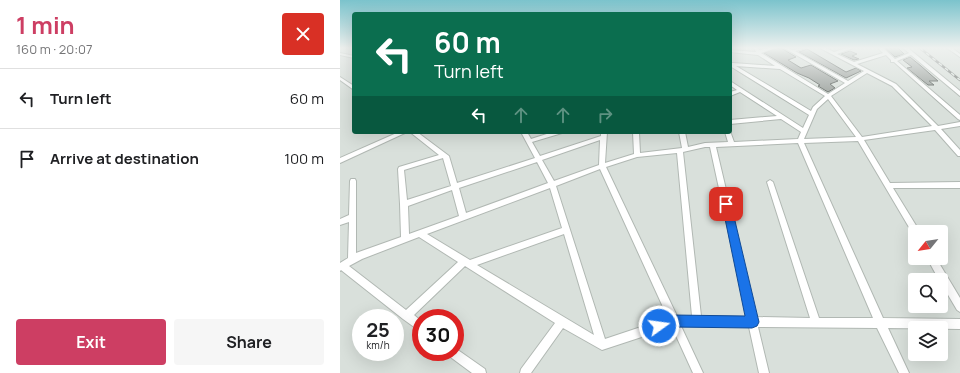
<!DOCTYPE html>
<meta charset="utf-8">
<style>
body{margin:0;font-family:Manrope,sans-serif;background:#f6f6f6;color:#202124;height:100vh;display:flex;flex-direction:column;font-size:15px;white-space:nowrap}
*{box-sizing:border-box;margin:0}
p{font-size:13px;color:#757577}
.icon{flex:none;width:22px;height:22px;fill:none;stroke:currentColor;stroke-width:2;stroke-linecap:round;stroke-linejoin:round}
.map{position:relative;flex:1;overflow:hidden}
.panel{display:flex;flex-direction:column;background:#fff;width:340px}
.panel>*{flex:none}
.top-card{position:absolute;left:12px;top:12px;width:380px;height:122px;border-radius:4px;box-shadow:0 4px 16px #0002;background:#0b6e4f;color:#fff;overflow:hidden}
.needle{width:26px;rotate:240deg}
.controls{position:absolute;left:568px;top:225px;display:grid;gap:8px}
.controls a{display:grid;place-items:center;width:40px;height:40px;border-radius:4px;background:#fff;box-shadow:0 4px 16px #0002;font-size:20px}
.speed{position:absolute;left:12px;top:309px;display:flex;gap:8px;font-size:20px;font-weight:700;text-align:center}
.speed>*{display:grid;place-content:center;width:52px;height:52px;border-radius:50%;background:#fff;box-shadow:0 4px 16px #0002;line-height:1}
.speed small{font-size:10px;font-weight:400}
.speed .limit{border:6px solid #d22;background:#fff;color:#111}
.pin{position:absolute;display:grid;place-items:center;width:34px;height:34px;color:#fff;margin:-17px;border-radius:8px;box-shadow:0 2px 6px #0006}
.me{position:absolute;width:44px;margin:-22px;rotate:76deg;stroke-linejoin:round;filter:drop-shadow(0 0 3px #0008)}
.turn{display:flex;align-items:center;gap:14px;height:84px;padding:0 16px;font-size:18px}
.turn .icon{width:52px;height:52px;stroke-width:2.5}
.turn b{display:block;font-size:28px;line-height:34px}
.lanes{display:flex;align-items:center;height:38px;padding:0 16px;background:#0003;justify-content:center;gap:20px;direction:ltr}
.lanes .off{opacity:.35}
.round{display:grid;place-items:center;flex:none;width:42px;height:42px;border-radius:4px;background:#f6f6f6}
.overview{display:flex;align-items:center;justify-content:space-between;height:68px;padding:0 16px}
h1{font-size:24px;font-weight:700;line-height:30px;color:#cd3e63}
.button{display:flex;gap:8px;margin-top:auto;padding:8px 16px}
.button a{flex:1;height:46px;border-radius:4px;background:#cd3e63;color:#fff;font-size:16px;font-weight:700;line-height:46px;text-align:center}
.button a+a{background:#f6f6f6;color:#202124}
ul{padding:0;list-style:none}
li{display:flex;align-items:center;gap:12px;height:60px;padding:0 16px;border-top:1px solid #e0e0e0}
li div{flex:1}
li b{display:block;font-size:15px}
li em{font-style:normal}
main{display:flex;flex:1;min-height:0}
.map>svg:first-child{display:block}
.building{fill:#9ca29e;stroke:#5c625e}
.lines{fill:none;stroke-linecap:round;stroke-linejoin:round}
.street-casing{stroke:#b1b8b3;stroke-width:2}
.street{fill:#fff;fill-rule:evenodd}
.rail-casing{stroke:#757a77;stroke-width:2.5}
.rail{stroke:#e6ede9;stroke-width:1.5;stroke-dasharray:4;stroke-linecap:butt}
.route{fill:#1a73e8;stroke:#114b97}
</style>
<main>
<section class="panel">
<div class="overview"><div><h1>1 min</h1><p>160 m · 20:07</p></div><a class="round" style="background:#d93025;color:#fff"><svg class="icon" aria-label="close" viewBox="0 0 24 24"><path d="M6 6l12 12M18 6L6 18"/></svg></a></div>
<ul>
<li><svg class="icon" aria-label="left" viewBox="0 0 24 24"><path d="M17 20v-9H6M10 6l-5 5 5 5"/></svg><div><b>Turn left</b></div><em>60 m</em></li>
<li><svg class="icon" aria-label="arrive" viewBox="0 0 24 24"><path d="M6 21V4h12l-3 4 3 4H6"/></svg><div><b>Arrive at destination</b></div><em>100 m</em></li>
</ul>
<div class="button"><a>Exit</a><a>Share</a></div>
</section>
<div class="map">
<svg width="620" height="373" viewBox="0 0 620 373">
<rect width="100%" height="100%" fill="#d9e0db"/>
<g class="building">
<polygon points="436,48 441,48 456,57 448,60 461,68 471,65 498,81 490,84 495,88 488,92 478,86 480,85 469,78 457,73 424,53"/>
<polygon points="545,48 558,48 564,54 555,57"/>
<polygon points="467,49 506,72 516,68 521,71 506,78 459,52"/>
<polygon points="510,51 517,54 512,56 519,59 514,60 501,54"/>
<polygon points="570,57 581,66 598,81 589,81 594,85 588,85 567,68 572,67 563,60"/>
</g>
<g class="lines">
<defs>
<g id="street">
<path d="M414,48H418L419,50L428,48H435L421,53L488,94L505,83L444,48H449L452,50L466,48L455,51L508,81L524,71L480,48H486L494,52L506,48H513L497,54L514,62L543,53L538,48H543L555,59L569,53L563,48H568L620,91V96L571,55L557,61L620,115V120L618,119L554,62H551V60L546,55L517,64L556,84L598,126L620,122V126L601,129L620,150V156H618L595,130L524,140L550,183L620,182V188H553L580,232H575V235L573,234L518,141L464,143L543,318L620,319V329L548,328L569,373H559L537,328L418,327L429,373H419L409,327L341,326L363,373H353L332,327L262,350L223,328L191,373H180L181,369L215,323L125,266L74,315L81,321V332L63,319L1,270L0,271V263L8,258L9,222L0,225V219L9,215L10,181L11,179H15L16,181V253L61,237L60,204L58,169L59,167L99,155L70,132H77L109,156L117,183L195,158L181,132H187L191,139L213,132H223L222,133L192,142L200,156L261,136V132H267L265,163L294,154L293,132H299L300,153L342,148L339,132H345L348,147L365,143L388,142L385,132H390V131L394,142L458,139L461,132L441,119L390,124V120L437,116L400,92L390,96V92L397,90L390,85V81L463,128L469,115L390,66V63H393L435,66L418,55L390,52V50L416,52ZM396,66L440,69L485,96L473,107L471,111ZM527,73L552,86L592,126L522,137L491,96ZM488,99L516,137L464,139L477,109ZM260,140L259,165L214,181L202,160ZM458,143L533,318H479L433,182L430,180L427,182L470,318L416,317L376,147ZM365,147H370L407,317L361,316L343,152ZM337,153L352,316H337L266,167L297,157ZM103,158L111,186L67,200L64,170ZM197,162L208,183L126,213L119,188ZM260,169L328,318L265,339L216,186ZM210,188L222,228L130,260L87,234ZM112,190L119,216L69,234L68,206ZM224,234L254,335L137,265ZM79,237L118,262L66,310L9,266L22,259Z"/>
<polygon points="607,48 612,48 620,54 620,57"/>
<polygon points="0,53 14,56 14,58 0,55"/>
<polygon points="0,77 14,86 14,90 0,80"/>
<polygon points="59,132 67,132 0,163 0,158"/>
<polygon points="587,258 596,258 620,298 620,312 617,310 601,283 601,280 599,280"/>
<polygon points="115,348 145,369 146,373 132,373 109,356 108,352 115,352"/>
</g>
</defs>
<use href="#street" class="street-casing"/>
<use href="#street" class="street"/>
<defs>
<polyline id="rail" points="580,48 620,80"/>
</defs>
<use href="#rail" class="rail-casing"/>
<use href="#rail" class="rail"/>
</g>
<linearGradient id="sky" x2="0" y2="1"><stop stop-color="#7bc3cc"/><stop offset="0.48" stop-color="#eef1ef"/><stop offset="1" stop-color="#eef1ef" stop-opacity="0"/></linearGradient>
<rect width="620" height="100" fill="url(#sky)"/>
<polygon class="route" points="386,200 391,204 419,322 417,326 412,328 334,327 319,332 315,330 313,326 315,322 334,315 405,316 382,204"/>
</svg>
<div class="controls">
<a><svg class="needle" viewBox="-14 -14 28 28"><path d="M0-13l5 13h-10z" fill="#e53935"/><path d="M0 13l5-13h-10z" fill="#757577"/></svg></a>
<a><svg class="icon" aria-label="search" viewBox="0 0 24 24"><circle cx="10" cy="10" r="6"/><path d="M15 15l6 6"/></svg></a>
<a><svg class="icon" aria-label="layers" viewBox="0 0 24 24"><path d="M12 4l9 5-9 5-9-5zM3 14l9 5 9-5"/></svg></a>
</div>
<div class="speed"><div>25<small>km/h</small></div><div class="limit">30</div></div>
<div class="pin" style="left:386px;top:204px;background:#d93025"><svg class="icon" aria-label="arrive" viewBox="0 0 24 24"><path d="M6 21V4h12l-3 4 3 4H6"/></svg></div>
<svg class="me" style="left:319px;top:326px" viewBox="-20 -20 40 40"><circle r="17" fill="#1a73e8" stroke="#fff" stroke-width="3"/><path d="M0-11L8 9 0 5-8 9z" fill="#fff"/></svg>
<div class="top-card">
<div class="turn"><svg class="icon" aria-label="left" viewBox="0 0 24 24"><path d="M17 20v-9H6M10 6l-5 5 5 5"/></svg><div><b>60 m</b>Turn left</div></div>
<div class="lanes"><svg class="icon" aria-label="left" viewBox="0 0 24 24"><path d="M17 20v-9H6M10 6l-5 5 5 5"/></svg><svg class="icon off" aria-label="ahead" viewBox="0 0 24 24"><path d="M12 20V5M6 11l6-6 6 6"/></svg><svg class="icon off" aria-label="ahead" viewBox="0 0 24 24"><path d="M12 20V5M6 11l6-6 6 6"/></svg><svg class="icon off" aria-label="right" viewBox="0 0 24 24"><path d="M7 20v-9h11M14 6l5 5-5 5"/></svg></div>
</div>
</div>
</main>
